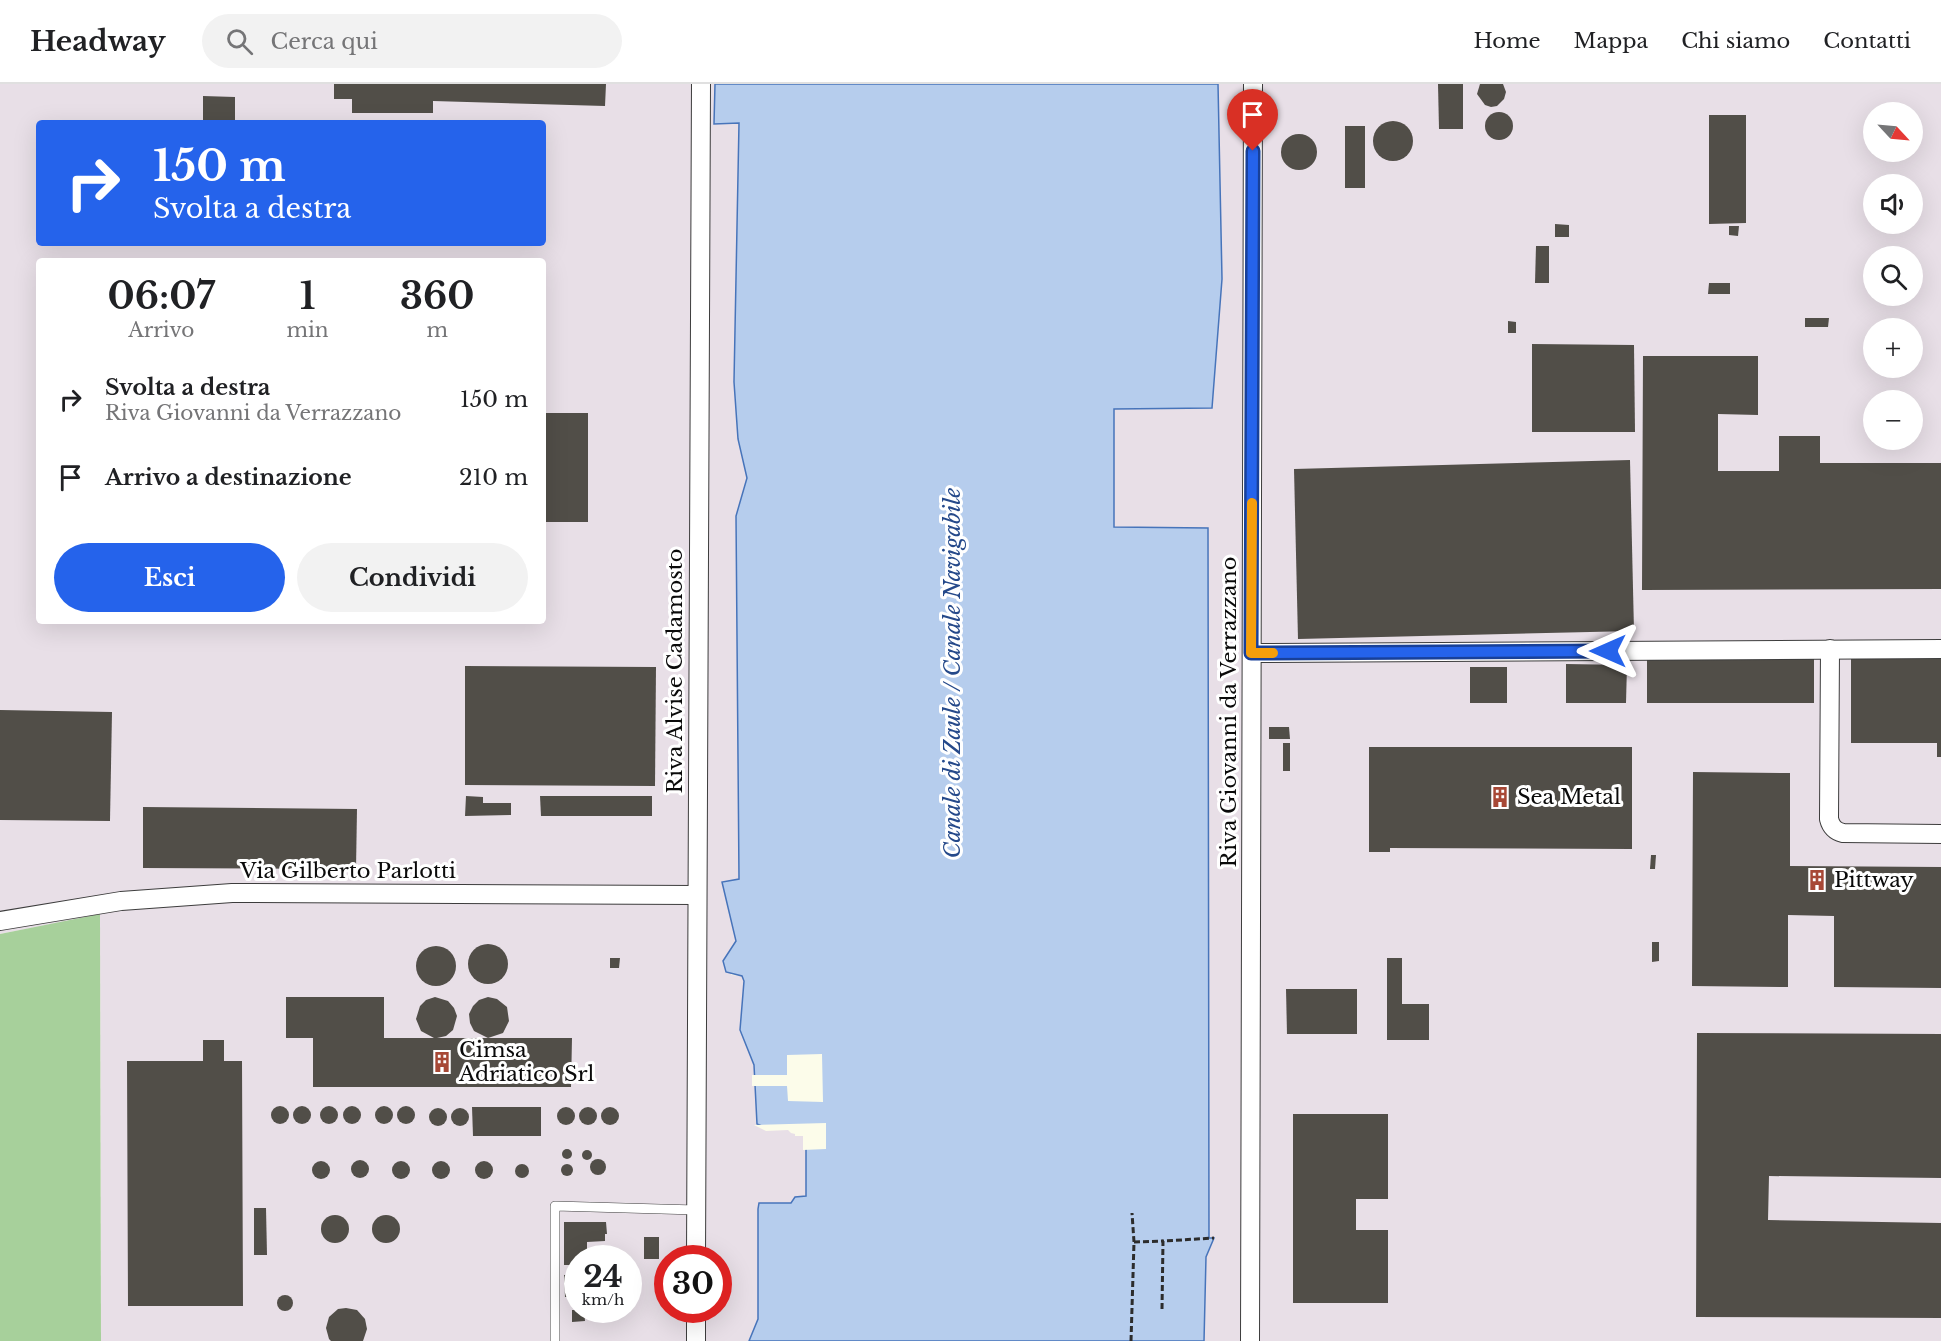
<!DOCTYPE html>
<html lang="it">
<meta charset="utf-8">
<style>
body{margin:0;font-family:"Libre Baskerville",serif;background:#f2f2f2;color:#202124;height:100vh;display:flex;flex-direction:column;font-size:22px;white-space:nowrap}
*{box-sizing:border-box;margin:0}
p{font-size:20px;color:#757577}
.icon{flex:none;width:33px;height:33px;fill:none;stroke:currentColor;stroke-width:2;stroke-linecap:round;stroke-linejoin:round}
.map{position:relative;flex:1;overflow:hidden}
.side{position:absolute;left:36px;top:174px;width:510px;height:366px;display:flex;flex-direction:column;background:#fff;border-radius:6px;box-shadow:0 6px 24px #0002}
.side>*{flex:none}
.banner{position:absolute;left:36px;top:36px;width:510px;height:126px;border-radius:6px;box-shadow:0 6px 24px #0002;background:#2563eb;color:#fff;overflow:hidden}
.needle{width:39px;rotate:116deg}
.controls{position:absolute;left:1863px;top:18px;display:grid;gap:12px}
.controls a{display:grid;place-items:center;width:60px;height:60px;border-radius:50%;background:#fff;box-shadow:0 6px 24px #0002;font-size:30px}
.speed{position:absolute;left:564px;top:1161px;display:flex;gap:12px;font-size:30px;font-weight:700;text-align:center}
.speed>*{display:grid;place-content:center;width:78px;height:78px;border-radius:50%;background:#fff;box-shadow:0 6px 24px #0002;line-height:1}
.speed small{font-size:15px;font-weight:400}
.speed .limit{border:9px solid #d22;background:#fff;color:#111}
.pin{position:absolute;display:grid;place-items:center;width:51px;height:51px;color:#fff;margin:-62px -26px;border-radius:50% 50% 50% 0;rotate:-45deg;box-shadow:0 0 6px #0007}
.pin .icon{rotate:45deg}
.me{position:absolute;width:66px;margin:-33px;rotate:270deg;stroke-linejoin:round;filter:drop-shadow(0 0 4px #0008)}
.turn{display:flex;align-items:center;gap:21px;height:126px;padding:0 18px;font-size:27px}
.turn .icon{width:78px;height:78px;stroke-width:2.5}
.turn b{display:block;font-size:42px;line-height:51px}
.eta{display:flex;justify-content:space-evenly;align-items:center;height:102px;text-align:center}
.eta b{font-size:36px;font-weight:700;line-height:42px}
.button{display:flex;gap:12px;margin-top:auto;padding:12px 18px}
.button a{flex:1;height:69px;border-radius:36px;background:#2563eb;color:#fff;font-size:24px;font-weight:700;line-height:69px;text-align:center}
.button a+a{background:#f2f2f2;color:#202124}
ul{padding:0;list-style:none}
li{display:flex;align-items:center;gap:18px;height:78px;padding:0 18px}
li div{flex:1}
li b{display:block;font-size:22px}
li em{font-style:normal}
header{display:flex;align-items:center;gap:36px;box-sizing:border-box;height:84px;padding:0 30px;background:#fff;border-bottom:2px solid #e0e0e0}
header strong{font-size:28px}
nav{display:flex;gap:33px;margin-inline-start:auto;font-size:21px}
.search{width:420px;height:54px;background:#f2f2f2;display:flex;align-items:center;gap:15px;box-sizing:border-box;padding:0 21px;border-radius:33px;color:#757577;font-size:22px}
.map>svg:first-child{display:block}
.industrial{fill:#e8dfe7;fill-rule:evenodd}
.forest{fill:#a7d09b}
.water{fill:#b6cded;stroke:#4774ba;stroke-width:1.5}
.pier{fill:#fcfcea}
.building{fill:#514e48}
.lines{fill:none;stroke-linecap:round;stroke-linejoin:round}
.lane-casing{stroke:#3d3d3d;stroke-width:10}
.street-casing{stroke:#3d3d3d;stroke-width:20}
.path{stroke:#2c2c2c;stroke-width:3;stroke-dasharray:6 3;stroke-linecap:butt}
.lane{stroke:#fff;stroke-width:9}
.street{stroke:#fff;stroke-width:18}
.route-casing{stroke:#184099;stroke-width:15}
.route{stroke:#2563eb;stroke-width:10}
.slow{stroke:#f59e0b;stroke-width:10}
.labels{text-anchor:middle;stroke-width:6;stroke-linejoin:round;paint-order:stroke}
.street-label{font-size:21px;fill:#0a0a0a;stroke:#fff}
.poi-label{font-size:21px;fill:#0a0a0a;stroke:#fff;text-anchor:start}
.water-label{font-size:22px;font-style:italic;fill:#25498a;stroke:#fff}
</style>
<header>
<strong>Headway</strong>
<div class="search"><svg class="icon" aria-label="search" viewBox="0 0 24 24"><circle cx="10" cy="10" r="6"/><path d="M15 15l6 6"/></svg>Cerca qui</div>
<nav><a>Home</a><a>Mappa</a><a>Chi siamo</a><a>Contatti</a></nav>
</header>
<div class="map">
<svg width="1941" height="1257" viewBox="0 0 1941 1257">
<rect width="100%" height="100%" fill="#fcfcea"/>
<g class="industrial">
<path d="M0,0H715L714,39H739L734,298L738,355L747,394L736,432L739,796L722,798L736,857L731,891L742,892L744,897L740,946L754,981L757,1040L789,1043L806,1049V1112L791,1119H760L758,1125V1235L749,1257H101L100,831L0,850ZM39,39H543V159H39ZM39,177H543V537H39ZM578,1174H628V1226H578ZM668,1174H718V1226H668Z"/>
<path d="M1218,0H1941V1257H1204L1206,1173L1214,1155L1209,1154L1114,443V325L1212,324L1222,195ZM1874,28H1912V68H1874ZM1874,100H1912V140H1874ZM1874,172H1912V212H1874ZM1874,244H1912V284H1874ZM1874,316H1912V356H1874Z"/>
</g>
<polygon class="forest" points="100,830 101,1257 0,1257 0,850"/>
<polygon class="water" points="715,0 1218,0 1222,195 1212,324 1114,325 1114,443 1208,444 1209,1154 1214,1154 1206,1173 1204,1257 749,1257 758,1235 758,1125 759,1119 791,1119 795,1113 806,1112 806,1049 789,1043 767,1044 757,1040 754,981 740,946 744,897 742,892 726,888 723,877 736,857 722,798 739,795 736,432 747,394 738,355 734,298 739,39 714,40"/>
<g class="pier">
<polygon points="822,970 823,1018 788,1017 787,1002 752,1002 752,991 787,991 787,971"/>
<polygon points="826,1039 826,1065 803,1066 803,1052 795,1052 795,1050 791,1049 788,1046 766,1047 754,1041"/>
</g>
<g class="building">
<polygon points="334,0 606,0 605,22 433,17 433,29 352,29 352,15 334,15"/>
<polygon points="1438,0 1463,0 1463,45 1439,45"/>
<polygon points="1480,0 1503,0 1506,8 1504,15 1497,22 1491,23 1485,21 1477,10"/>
<polygon points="203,12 235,13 235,39 203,39"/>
<circle cx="1499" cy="42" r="14"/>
<polygon points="1709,31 1746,31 1746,139 1709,140"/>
<circle cx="1393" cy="57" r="20"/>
<rect x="1345" y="42" width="20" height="62"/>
<circle cx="1299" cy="68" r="18"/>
<polygon points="1555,140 1569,141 1569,153 1555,153"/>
<polygon points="1729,142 1739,142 1738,152 1729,151"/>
<polygon points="1536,162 1549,162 1549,199 1535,199"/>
<polygon points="1709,199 1730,199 1730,210 1708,210"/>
<polygon points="1805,234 1829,234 1828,243 1805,243"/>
<polygon points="1508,237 1516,238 1516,249 1508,249"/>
<polygon points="1532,260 1634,261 1635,348 1532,348"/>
<polygon points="1643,272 1758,272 1758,331 1718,330 1718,387 1779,387 1779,352 1820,352 1820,379 1941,379 1941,505 1642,506"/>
<rect x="543" y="329" width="45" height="109"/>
<polygon points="1630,376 1634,547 1298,555 1294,385"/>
<polygon points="1851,573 1941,574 1941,673 1937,673 1937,659 1851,659"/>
<rect x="1647" y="574" width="167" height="45"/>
<polygon points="1566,580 1627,581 1626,619 1566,619"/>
<polygon points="465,582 656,583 655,702 465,701"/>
<rect x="1470" y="583" width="37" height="36"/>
<polygon points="0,626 112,628 110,737 0,736"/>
<polygon points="1269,643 1289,643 1290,655 1269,655"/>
<rect x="1283" y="659" width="7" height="28"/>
<polygon points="1369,663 1632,663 1632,765 1390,764 1390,768 1369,768"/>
<polygon points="1693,688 1790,689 1790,782 1941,783 1941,904 1834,903 1834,832 1788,831 1788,903 1692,902"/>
<polygon points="466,712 483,713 483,719 511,719 511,731 465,732"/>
<polygon points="540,712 652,712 652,732 541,732"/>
<polygon points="143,723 357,725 356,785 143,784"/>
<polygon points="1651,771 1656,771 1655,785 1650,785"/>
<polygon points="1652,858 1659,858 1659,877 1652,878"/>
<circle cx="488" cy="880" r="20"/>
<circle cx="436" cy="882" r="20"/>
<polygon points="610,874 620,874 619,884 610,884"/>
<polygon points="1387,874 1402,874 1402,920 1429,920 1429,956 1387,956"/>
<polygon points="1286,905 1357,905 1357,950 1287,950"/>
<polygon points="286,913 384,913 384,954 434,954 421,947 416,935 420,922 426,916 435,913 448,917 454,924 457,932 453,946 446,952 437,954 488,954 474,947 470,939 469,930 473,922 479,916 488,913 497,915 507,923 509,937 503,949 488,954 572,954 571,1003 313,1003 313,954 286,954"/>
<polygon points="1697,949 1941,950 1941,1094 1769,1092 1768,1136 1941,1139 1941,1234 1696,1233"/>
<polygon points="203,956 224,956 224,977 242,977 243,1222 128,1222 127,977 203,977"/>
<circle cx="302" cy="1031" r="9"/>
<circle cx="280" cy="1031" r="9"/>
<circle cx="406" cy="1031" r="9"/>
<circle cx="384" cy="1031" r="9"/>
<circle cx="329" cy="1031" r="9"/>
<circle cx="352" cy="1031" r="9"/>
<circle cx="566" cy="1032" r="9"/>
<polygon points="472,1023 541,1023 541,1052 473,1052"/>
<circle cx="610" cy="1032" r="9"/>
<circle cx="588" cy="1032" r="9"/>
<circle cx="460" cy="1033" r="9"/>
<circle cx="438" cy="1033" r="9"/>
<polygon points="1293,1030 1388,1030 1388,1115 1356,1115 1356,1146 1388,1146 1388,1219 1293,1219"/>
<circle cx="567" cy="1070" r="5"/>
<circle cx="587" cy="1071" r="5"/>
<circle cx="598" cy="1083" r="8"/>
<circle cx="360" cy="1085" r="9"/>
<circle cx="321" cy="1086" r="9"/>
<circle cx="484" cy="1086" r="9"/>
<circle cx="441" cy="1086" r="9"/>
<circle cx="401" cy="1086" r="9"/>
<circle cx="522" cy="1087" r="7"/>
<circle cx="567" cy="1086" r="6"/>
<polygon points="254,1124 266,1124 267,1171 254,1171"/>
<circle cx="386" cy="1145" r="14"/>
<circle cx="335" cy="1145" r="14"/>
<polygon points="564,1138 606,1138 607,1150 605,1150 605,1157 587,1158 587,1174 578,1174 578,1181 564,1181"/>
<rect x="644" y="1153" width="15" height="22"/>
<polygon points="578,1190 578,1213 565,1213 564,1191"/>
<circle cx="285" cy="1219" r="8"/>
<polygon points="346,1224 357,1226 365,1235 367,1245 363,1257 331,1257 329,1255 326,1244 329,1233 338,1225"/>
<polygon points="572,1226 584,1226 585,1237 572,1238"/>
</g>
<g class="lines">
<defs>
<polyline id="lane" points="555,1257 555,1122 696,1126"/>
<g id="street">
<path d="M1830,565L1829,735C1831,743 1835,747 1843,749L1941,750"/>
<polyline points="1252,569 1941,565"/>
<polyline points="0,837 121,817 232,809 697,811"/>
<polyline points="696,1174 701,0"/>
<polyline points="696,1226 696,1257"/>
<polyline points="1250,1257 1253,0"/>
</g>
</defs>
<use href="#lane" class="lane-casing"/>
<use href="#street" class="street-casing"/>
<g class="path">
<polyline points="1134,1158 1163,1157"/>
<polyline points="1162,1225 1163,1157 1214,1154"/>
<polyline points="1131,1257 1134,1158 1132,1129"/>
</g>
<use href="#lane" class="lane"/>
<use href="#street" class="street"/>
</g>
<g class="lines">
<defs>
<polyline id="route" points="1253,67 1251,569 1608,567"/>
</defs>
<use href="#route" class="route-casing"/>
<use href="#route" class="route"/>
<polyline class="slow" points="1252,419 1251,569 1273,569"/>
</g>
<defs>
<symbol id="building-bare" viewBox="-9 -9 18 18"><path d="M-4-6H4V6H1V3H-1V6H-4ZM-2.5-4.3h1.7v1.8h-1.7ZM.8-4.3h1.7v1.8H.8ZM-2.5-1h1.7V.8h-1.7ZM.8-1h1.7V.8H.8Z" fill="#a74836" stroke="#fff" stroke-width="2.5" paint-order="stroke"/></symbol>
</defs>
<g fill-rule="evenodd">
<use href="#building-bare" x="1485" y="698" width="30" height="30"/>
<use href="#building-bare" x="1802" y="781" width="30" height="30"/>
<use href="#building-bare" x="427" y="963" width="30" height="30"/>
</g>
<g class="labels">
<g class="street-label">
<text transform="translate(675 587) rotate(-90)" y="7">Riva Alvise Cadamosto</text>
<text transform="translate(1229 628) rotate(-90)" y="7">Riva Giovanni da Verrazzano</text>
<text x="348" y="794">Via Gilberto Parlotti</text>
</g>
<g class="poi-label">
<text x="1517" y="720">Sea Metal</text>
<text x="1834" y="803">Pittway</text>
<text x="459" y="973">Cimsa<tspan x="459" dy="24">Adriatico Srl</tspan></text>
</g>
<g class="water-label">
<text transform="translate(952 589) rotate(-90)" y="8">Canale di Zaule / Canale Navigabile</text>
</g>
</g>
</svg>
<div class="controls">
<a><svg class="needle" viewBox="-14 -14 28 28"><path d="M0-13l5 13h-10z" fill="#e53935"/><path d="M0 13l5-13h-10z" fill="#757577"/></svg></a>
<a><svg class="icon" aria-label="sound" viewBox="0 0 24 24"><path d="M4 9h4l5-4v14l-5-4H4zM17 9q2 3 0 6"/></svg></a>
<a><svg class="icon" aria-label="search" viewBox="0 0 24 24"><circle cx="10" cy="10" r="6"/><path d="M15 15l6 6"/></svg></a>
<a>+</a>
<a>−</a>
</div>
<div class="speed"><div>24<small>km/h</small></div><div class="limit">30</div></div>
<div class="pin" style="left:1253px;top:67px;background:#d93025"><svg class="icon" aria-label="arrive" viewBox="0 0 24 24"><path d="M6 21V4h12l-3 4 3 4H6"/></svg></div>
<svg class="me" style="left:1608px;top:567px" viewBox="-20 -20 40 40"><path d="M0-17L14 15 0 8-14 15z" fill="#2563eb" stroke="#fff" stroke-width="4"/></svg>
<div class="banner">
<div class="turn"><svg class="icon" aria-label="right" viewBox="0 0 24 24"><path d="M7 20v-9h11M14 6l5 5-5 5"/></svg><div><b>150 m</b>Svolta a destra</div></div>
</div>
<section class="side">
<div class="eta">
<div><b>06:07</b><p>Arrivo</p></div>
<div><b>1</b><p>min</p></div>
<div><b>360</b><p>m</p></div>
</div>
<ul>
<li><svg class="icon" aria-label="right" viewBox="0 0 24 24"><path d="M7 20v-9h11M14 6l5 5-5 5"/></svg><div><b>Svolta a destra</b><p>Riva Giovanni da Verrazzano</p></div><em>150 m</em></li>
<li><svg class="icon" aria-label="arrive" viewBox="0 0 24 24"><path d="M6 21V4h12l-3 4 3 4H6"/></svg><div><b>Arrivo a destinazione</b></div><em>210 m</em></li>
</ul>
<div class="button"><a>Esci</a><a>Condividi</a></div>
</section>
</div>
